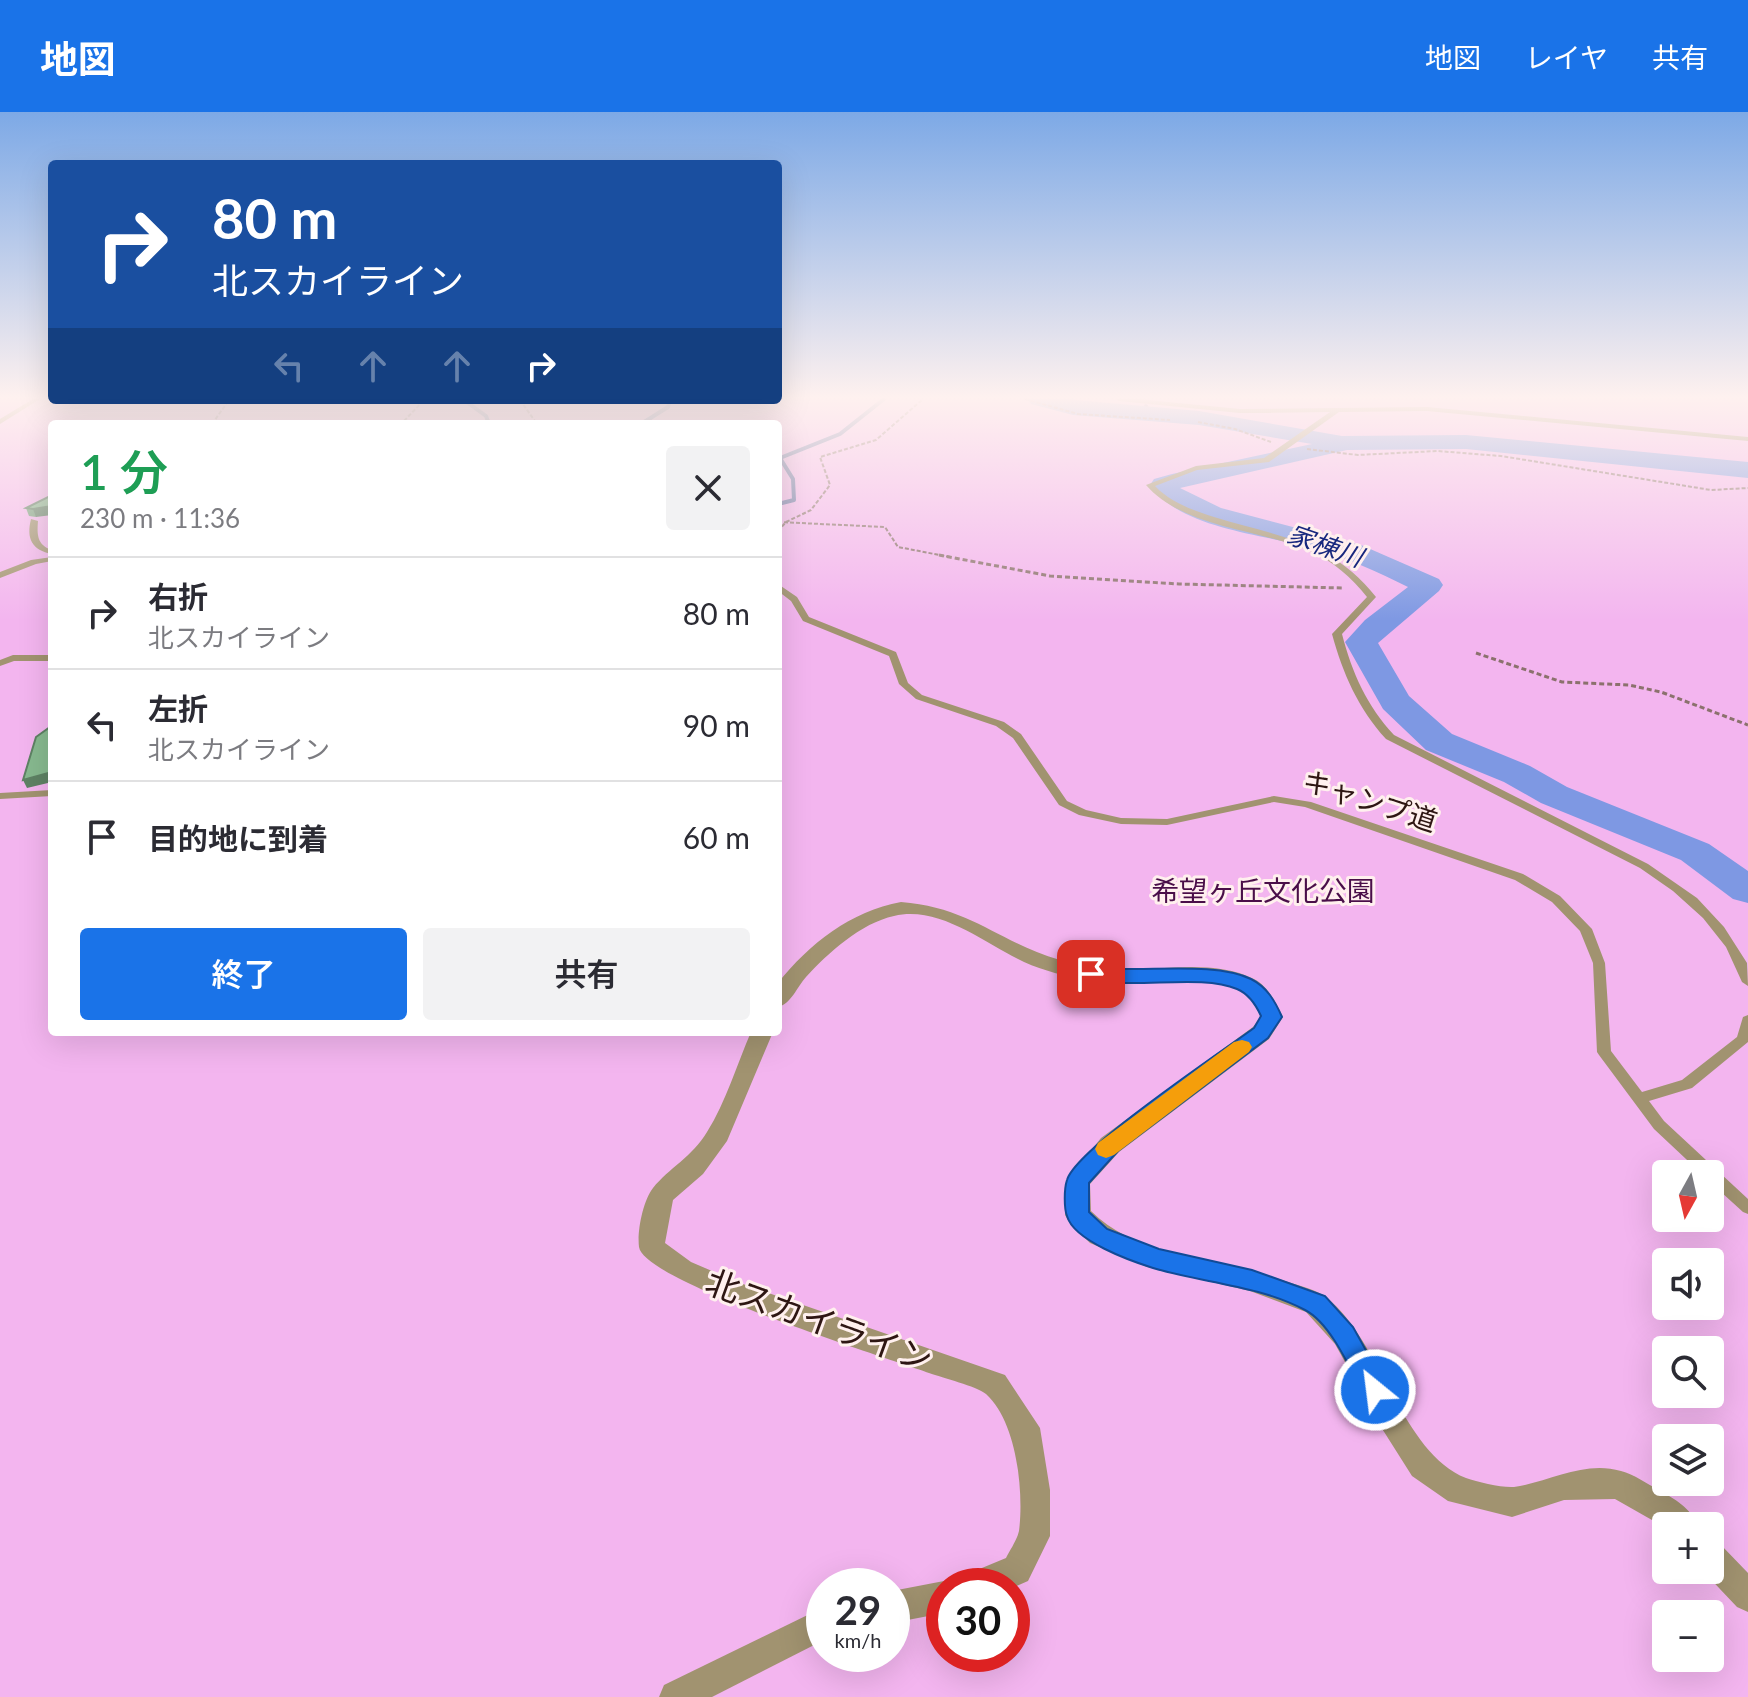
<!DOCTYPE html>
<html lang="ja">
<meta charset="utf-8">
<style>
body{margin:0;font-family:Lato,"Noto Sans JP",sans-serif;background:#f2f2f3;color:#2b2b33;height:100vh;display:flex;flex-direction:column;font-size:30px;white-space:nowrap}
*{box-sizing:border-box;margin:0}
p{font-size:26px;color:#7c7c81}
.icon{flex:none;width:44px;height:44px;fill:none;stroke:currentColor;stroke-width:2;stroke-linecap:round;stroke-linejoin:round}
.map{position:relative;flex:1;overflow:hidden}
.sheet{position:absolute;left:48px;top:308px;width:734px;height:616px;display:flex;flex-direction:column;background:#fff;border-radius:8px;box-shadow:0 8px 32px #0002}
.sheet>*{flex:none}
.guide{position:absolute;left:48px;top:48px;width:734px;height:244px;border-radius:8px;box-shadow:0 8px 32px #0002;background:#1a4fa0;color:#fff;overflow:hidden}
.needle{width:52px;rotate:188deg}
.buttons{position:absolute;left:1652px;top:1048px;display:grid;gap:16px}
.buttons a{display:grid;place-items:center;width:72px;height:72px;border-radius:8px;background:#fff;box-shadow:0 8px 32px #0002;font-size:40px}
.speed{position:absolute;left:806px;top:1456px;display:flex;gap:16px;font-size:40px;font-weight:700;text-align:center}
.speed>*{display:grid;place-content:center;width:104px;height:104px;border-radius:50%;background:#fff;box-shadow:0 8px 32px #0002;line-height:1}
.speed small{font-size:20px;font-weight:400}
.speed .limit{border:12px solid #d22;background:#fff;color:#111}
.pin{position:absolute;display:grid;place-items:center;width:68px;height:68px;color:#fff;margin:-34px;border-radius:16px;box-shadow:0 4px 12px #0006}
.me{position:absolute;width:88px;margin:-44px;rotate:331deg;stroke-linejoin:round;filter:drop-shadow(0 0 6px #0008)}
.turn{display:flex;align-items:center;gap:28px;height:168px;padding:0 32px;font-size:36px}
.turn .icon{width:104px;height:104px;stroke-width:2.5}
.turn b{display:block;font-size:56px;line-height:68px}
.lanes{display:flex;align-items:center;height:76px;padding:0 32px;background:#0003;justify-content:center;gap:40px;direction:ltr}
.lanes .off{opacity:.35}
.round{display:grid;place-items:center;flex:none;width:84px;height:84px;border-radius:8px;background:#f2f2f3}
.headline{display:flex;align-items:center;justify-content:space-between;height:136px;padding:0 32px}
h1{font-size:48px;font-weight:600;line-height:60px;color:#1e9e55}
.button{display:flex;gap:16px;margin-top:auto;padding:16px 32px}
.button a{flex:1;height:92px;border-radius:8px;background:#1a73e8;color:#fff;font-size:32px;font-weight:600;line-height:92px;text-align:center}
.button a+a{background:#f2f2f3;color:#2b2b33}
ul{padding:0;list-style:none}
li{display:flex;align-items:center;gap:24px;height:112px;padding:0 32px;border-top:2px solid #e1e1e2}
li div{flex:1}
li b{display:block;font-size:30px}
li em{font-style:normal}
header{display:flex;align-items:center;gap:48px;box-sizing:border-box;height:112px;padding:0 40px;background:#1a73e8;color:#fff}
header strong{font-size:38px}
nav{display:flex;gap:44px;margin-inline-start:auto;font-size:28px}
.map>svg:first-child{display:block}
.green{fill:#f3b5ef;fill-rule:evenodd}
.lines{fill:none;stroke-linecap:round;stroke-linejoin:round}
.stream{stroke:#6671a5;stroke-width:4}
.river{fill:#7e98e3;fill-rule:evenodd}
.path-far1{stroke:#8b716d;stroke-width:2;stroke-dasharray:4 2;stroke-linecap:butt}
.path{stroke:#8b716d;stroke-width:3;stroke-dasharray:5 3;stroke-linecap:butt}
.lane{fill:#a19370;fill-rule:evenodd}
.street{fill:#a19370;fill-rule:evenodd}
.wall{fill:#749f7b}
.shaded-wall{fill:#5e8264}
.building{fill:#87b98f;stroke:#5e8264;stroke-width:2}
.route{fill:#1a73e8;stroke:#114b97;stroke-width:2}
.slow{fill:#f59e0b}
.labels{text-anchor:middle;stroke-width:6;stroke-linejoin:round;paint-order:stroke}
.far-water-label{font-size:26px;font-style:italic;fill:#18287e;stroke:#fff0ee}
.street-label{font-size:28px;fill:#2e1613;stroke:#fff0ee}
.park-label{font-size:28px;fill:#4a0e49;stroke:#fff0ee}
.near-street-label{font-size:34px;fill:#2e1613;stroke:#fff0ee}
</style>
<header>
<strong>地図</strong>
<nav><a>地図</a><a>レイヤ</a><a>共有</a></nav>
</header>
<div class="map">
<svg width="1748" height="1585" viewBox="0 0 1748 1585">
<rect width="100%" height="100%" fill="#fcdfdb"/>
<path class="green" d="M0,287H1748V1585H0ZM52,312H778V920H52ZM1666,1062H1710V1106H1666ZM1666,1150H1710V1194H1666ZM1666,1238H1710V1282H1666ZM1666,1326H1710V1370H1666ZM1666,1414H1710V1458H1666ZM824,1474H892V1542H824ZM944,1474H1012V1542H944ZM1666,1502H1710V1546H1666Z"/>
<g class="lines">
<g class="stream">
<polyline points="464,288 486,304 489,312"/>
<polyline points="1143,302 1146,294"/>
<polyline points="641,312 668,295 670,288"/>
<polyline points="778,392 794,388 793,367 780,346 840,322 884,287"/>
</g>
<path class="river" d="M1027,287H1065L1199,299L1342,324L1466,323L1748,350V366L1466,337L1347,338L1180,376L1221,396L1361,433L1439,467L1443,473L1439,479L1378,531L1409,584L1452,622L1530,654L1567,675L1709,732L1748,759V791L1733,787L1681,748L1541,691L1504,670L1426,638L1383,597L1345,530L1365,508L1408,475C1378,460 1347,446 1315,437C1266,422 1181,418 1150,373L1154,367L1172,362L1312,332L1199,313L1073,303L1031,292Z"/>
<g class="path-far1">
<polyline points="1025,287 1078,302 1170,308"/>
<polyline points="520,288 537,312"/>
<polyline points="1198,310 1235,317 1271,330"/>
<polyline points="212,312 229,288"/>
<polyline points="407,312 403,310 424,288"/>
<polyline points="1307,337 1358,343 1437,339 1501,344 1711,378 1748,376"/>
<polyline points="778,410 885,415 898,435 950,445"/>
<polyline points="778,419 786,410 811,398 830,373 820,345 876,328 923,287"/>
</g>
<g class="path">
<polyline points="939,443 1050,464 1179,472 1343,476"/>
<polyline points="1476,541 1562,570 1629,573 1661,580 1748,613"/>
</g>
<g class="lane">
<polygon points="33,287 40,287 0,312 0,307"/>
<path d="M1116,287H1138L1240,297L1427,295L1748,325V329L1427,299L1339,300L1269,350L1197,358L1155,374C1171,391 1193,398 1214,405C1278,425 1332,428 1376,485L1342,522C1352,561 1367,594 1394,623L1648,752L1697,786L1724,815L1747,851L1748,874L1742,870L1726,835L1703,806L1673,779L1640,756L1386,627C1358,596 1343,562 1332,522L1367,485C1352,466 1333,449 1310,439C1260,417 1183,416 1146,373L1196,354L1264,346L1330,300L1240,301L1119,289Z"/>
<path d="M31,407L38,409C37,423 37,433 52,438V442C32,438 26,427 31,407Z"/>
<polygon points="52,445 52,449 36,452 0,466 0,460 31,448"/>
<polygon points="778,472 797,485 809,505 896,540 908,571 922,583 1004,610 1021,622 1067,689 1086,698 1121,706 1167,707 1274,684 1311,690 1523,762 1560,784 1592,817 1605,851 1611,939 1642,980 1682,968 1737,925 1743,905 1748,903 1748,930 1692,976 1649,989 1664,1009 1748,1087 1748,1102 1743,1100 1710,1070 1710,1062 1702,1062 1654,1017 1599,943 1597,940 1593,851 1580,819 1552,790 1515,768 1305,695 1274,690 1167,713 1121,712 1079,703 1059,693 1013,626 996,614 916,587 899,572 889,544 803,509 791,489 778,479"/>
<polygon points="13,543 52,543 52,549 14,549 0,554 0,548"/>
<polygon points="52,678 52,684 0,687 0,681"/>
</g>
<g class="street">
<path d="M901,790C970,795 1000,831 1060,848C1079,854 1101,858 1120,858C1163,858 1214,847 1254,867C1268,874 1276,891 1283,905L1269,927L1119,1040L1090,1072L1091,1099C1140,1148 1225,1147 1288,1170C1300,1174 1318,1178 1327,1186C1381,1229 1402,1341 1466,1366C1478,1370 1502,1376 1514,1375C1549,1370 1584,1348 1621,1359C1634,1362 1647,1372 1659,1378C1676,1388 1690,1395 1698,1414H1666V1419L1659,1412L1615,1387L1564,1388L1512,1405L1448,1389L1412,1364L1381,1315L1335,1232L1306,1200L1250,1179L1147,1155L1090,1131L1069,1110L1065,1103L1066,1069L1101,1026L1253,915L1261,905C1256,894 1249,882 1238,877C1202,860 1131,876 1088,868C1065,864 1044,859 1024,850C985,832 940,793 894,804C861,811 828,841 806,865C797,875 791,892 778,895V871C809,832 851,799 901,790Z"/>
<path d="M751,920H773L727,1029L703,1062L673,1088L665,1131L691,1150L740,1171L1005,1263L1040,1316L1050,1378V1424L1028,1469L1012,1476L960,1474L965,1463L1006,1446C1010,1438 1017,1428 1019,1419C1024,1380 1017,1310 986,1282C976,1274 943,1266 929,1261C888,1246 644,1170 639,1135C637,1119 643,1089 653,1076C669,1056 692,1045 707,1020C726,990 737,952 751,920Z"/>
<polygon points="1710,1428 1721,1433 1748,1461 1748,1500 1737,1495 1702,1458 1710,1458"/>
<polygon points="944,1469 956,1474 944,1474 944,1501 892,1511 892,1479"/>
<polygon points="824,1495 824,1528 712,1585 659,1585 664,1573"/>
</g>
</g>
<polygon class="wall" points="52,383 36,405 29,404 26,396"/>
<g class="shaded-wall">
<polygon points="52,394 52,403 36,405 33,397"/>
<polygon points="52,660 52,670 27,676 23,668"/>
</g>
<g class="building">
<polygon points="52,383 52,394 33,397 26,396"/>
<polygon points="50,615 52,615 52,660 23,668 36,625"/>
</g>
<linearGradient id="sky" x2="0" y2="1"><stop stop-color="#7da9e6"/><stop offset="0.56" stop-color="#fef1ef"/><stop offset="1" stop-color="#fef1ef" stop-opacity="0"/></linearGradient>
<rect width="1748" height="509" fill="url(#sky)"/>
<path class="route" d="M1091,855C1138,862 1211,848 1251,867C1267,875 1275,889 1282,905L1268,926L1118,1039L1089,1071V1100L1107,1117L1159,1137L1252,1158L1325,1184L1353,1215L1388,1278L1385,1287L1375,1290L1366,1287C1352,1261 1332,1212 1305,1198C1258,1173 1203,1171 1153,1156C1131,1149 1074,1129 1067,1104C1064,1096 1064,1077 1067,1068C1076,1037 1221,940 1254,916L1261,904C1256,893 1249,882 1237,877C1198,861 1130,879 1085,866L1082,862Z"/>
<polygon class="slow" points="1242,928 1249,930 1252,935 1249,940 1114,1043 1106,1046 1098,1043 1095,1037 1098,1031 1234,930"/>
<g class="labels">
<g class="far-water-label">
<text transform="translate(1325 434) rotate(19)" y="9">家棟川</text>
</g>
<g class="street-label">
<text transform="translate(1370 689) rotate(18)" y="10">キャンプ道</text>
</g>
<g class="park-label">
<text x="1263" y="789">希望ヶ丘文化公園</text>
</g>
<g class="near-street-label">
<text transform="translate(819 1209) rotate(20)" y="12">北スカイライン</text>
</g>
</g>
</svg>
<div class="buttons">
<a><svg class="needle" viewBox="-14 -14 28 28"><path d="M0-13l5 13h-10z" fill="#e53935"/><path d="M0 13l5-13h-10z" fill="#7c7c81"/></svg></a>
<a><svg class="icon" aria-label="sound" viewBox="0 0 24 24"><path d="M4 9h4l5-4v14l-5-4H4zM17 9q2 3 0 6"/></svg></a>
<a><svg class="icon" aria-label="search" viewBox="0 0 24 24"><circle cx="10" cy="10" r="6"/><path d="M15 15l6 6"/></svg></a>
<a><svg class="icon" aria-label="layers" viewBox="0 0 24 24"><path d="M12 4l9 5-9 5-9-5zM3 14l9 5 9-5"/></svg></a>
<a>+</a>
<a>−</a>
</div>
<div class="speed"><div>29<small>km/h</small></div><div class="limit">30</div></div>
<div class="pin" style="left:1091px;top:862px;background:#d93025"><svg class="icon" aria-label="arrive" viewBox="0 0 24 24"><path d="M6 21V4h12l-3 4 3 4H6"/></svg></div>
<svg class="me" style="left:1375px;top:1278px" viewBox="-20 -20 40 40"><circle r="17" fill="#1a73e8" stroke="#fff" stroke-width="3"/><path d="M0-11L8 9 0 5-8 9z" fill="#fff"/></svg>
<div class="guide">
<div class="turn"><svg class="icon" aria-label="right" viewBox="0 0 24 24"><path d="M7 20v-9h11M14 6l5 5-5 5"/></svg><div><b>80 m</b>北スカイライン</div></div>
<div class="lanes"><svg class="icon off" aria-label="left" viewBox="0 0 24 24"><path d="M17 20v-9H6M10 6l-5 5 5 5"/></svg><svg class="icon off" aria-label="ahead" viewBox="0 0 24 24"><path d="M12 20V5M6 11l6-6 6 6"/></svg><svg class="icon off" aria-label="ahead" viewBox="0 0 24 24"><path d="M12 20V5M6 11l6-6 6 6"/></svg><svg class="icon" aria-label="right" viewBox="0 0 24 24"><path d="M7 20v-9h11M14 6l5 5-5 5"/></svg></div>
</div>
<section class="sheet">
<div class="headline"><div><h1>1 分</h1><p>230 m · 11:36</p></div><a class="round"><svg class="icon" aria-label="close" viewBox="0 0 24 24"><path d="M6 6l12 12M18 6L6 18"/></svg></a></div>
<ul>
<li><svg class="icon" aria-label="right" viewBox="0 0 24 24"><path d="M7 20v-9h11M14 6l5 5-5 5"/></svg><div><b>右折</b><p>北スカイライン</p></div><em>80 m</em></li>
<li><svg class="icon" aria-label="left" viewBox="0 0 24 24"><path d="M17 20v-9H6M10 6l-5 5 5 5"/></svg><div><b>左折</b><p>北スカイライン</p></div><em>90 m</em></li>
<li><svg class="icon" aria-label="arrive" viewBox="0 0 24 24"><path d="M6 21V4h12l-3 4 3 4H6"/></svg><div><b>目的地に到着</b></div><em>60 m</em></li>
</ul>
<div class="button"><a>終了</a><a>共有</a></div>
</section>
</div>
